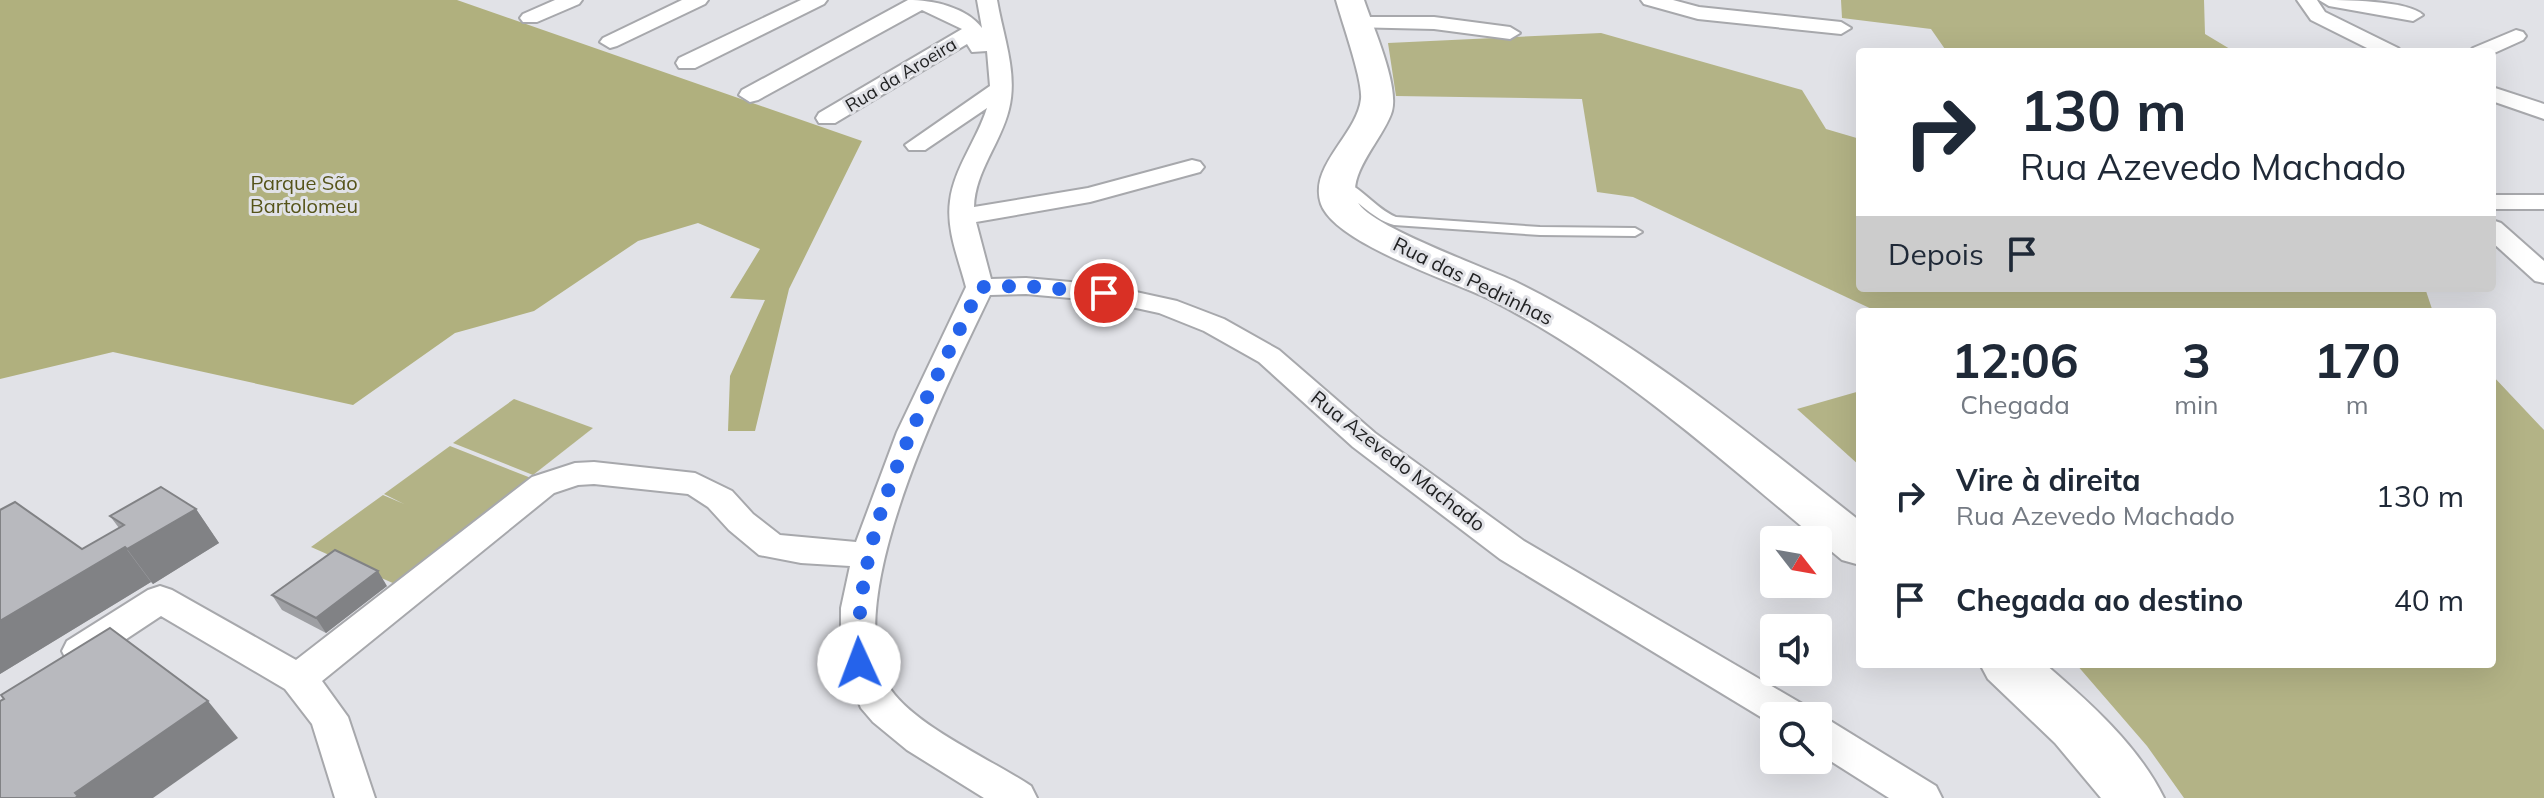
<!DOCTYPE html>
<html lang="pt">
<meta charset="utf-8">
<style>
body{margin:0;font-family:Mulish,sans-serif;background:#f6f6f7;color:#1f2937;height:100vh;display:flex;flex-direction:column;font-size:30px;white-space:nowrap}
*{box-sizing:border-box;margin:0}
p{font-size:26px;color:#747a83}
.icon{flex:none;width:44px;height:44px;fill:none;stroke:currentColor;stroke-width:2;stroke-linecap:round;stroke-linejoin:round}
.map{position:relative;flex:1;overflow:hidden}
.drawer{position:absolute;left:1856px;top:308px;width:640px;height:360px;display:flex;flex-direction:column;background:#fff;border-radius:8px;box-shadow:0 8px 32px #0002}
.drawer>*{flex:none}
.guide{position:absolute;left:1856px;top:48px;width:640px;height:244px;border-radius:8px;box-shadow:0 8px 32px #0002;background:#fff;color:#1f2937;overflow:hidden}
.needle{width:52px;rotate:121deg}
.fabs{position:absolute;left:1760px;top:526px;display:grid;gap:16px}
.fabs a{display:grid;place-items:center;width:72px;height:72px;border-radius:8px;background:#fff;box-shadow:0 8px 32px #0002;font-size:40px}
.pin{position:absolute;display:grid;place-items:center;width:68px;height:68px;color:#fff;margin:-34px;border:4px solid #fff;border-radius:50%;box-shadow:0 2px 8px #0007}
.me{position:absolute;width:88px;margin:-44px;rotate:358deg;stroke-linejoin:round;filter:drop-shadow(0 0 6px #0008)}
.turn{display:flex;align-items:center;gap:28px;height:168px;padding:0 32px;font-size:36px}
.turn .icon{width:104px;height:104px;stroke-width:2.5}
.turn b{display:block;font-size:56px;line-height:68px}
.then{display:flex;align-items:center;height:76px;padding:0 32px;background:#0003;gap:16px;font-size:30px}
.eta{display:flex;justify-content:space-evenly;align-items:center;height:136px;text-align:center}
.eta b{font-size:48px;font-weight:700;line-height:56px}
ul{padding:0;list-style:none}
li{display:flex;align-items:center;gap:24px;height:104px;padding:0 32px}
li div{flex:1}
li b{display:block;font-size:30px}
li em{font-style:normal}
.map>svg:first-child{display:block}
.green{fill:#b3b386}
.forest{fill:#b0b07e}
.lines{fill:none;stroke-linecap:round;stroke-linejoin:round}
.service-casing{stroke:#a7a8ac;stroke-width:4}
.minor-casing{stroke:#a7a8ac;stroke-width:4}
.secondary-casing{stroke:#a7a8ac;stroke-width:4}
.service{fill:#fff;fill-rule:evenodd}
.minor{fill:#fff;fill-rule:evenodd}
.secondary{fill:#fff;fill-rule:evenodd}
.wall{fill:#9e9fa3}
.shaded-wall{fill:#818285}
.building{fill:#b8b9be;stroke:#818285;stroke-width:2}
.route{stroke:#2563eb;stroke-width:14;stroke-dasharray:0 25.2}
.labels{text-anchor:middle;stroke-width:6;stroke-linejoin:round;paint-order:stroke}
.far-street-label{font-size:18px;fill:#212223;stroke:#e1e2e7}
.park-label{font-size:20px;fill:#555319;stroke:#e1e2e7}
.street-label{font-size:20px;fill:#212223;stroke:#e1e2e7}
</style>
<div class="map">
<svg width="2544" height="798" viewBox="0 0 2544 798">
<rect width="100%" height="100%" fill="#e1e2e7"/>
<g class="green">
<polygon points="1841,0 2204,0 2205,34 2235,52 1947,52 1931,29 1842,18"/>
<polygon points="1601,33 1802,90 1826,129 1860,139 1860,288 2425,288 2433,312 1878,312 1633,197 1597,192 1582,99 1396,96 1388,43"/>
<polygon points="2492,375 2544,430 2544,798 2184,798 2147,746 2076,664 2492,664"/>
<polygon points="1860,391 1860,466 1797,409"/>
<polygon points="514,399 593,428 533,475 453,443"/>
<polygon points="450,446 531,478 395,584 311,547 383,495 404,504 384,494"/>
</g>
<polygon class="forest" points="0,0 457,0 862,141 789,289 755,431 728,431 730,376 765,300 730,298 760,249 698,223 638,241 534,311 455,333 353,405 113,352 0,379"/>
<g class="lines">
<defs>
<path id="service" d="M1338,179C1362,186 1374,208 1396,217L1540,227L1635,228L1642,232L1635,236L1540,235L1394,225C1369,218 1356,196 1333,186V180Z"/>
<g id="minor">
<polygon points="555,0 582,0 579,4 537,22 523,22 520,18 523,14"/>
<polygon points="682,0 708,0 705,4 617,46 610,48 600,42 603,38"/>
<polygon points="801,0 827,0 824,4 695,68 679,68 676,63 679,58"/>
<path d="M908,0C933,0 966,7 982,28L977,0H997C1003,36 1018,73 1009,109C1001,143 975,171 974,207L1088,188L1192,160L1200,162L1204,167L1200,172L1090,202L976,222L991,279L1026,278L1104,285L1177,301L1224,319L1279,350L1375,433L1524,541L1804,705L1810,716H1774V725L1500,559L1353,447L1259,362L1204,331L1159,313L1104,301L1026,294L990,295C951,377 833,607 891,690C917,727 992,760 1031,786L1037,798H984L907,750L873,722L861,708L841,658V608L850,566L801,563L759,555L729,530L708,507L688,494L594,484L578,485L554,493L322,681L348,717L375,798H335L312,724L285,689L161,616L93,661L80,665L67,661L62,651L67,641L148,590L160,586L172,590L296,660L532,477L575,463L594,462L695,473L732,491L753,514L780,535L856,542L897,432L966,287C959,260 946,230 950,201C954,168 977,140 987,108L925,150H909L905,145L990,86L987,51L972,52L967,44L835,123H819L816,118L819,113L962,29L922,10L758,100L750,102L739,95L742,90Z"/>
<polygon points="1641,0 1673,0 1699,7 1841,22 1851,28 1841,34 1698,19 1644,4"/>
<polygon points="2297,0 2317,0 2325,12 2398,48 2402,52 2375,52 2311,20"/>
<path d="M2319,0C2343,0 2407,0 2423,15L2413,21L2329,6Z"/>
<polygon points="1356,17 1434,17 1510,27 1520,33 1510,39 1434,29 1349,27 1346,23 1349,19"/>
<polygon points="2516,30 2523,32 2526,36 2523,40 2492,54 2492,52 2469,52 2473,48"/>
<polygon points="2492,87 2544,104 2544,119 2492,101"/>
<rect x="2492" y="195" width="52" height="14"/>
<polygon points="2492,220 2501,223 2544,261 2544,283 2535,281 2492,242"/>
<polygon points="1818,717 1832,722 1936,786 1942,798 1889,798 1818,753"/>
</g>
<g id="secondary">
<path d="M1336,0H1364C1373,27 1399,85 1392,111C1385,137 1342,178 1359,204C1373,227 1486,268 1516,282C1641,343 1751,436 1860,521V565L1842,560C1730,468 1618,363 1487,298C1449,280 1335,243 1321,204C1308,166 1357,135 1361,99C1363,80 1342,22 1336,0Z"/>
<path d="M1980,664H2045C2089,702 2138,745 2164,798H2101L2055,743L1988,679Z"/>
</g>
</defs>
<use href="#service" class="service-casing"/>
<use href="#minor" class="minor-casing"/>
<use href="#secondary" class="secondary-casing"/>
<use href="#service" class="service"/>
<use href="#minor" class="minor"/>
<use href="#secondary" class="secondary"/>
</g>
<g class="wall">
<polygon points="196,509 219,543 153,584 151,582 0,674 0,510 82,549 119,528 110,516"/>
<polygon points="387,586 326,633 282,610 272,595"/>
</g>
<g class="shaded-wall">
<polygon points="196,509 219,543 153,584 127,549"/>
<polygon points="125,547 151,582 0,674 0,621"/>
<polygon points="378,571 387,586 326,633 316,618"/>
<polygon points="208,701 238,738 153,798 75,798 75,793"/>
</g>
<g class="building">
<polygon points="161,487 196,509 127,549 125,547 0,621 0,510 15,502 82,549 124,525 110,516"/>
<polygon points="335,550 378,571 316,618 272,595"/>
<polygon points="110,628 208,701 75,793 78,796 75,798 0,798 0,701 4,699 1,695"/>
</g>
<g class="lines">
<path class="route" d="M859,663C852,529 925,404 980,287L1026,286L1104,293"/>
</g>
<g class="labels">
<g class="far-street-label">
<text transform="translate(901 75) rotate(-31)" y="6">Rua da Aroeira</text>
</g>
<g class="park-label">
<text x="304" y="190">Parque São<tspan x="304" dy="23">Bartolomeu</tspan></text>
</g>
<g class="street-label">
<text transform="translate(1473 281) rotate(26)" y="7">Rua das Pedrinhas</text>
<text transform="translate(1398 461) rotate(38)" y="7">Rua Azevedo Machado</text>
</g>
</g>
</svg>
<div class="fabs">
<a><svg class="needle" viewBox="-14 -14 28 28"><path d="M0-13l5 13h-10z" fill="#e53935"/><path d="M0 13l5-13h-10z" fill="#747a83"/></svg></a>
<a><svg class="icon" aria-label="sound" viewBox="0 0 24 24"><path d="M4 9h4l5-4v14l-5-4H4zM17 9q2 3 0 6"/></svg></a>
<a><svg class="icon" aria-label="search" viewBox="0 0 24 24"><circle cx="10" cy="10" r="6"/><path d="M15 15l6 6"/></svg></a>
</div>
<div class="pin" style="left:1104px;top:293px;background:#d93025"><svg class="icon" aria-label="arrive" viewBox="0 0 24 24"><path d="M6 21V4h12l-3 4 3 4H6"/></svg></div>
<svg class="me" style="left:859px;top:663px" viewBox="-20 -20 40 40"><circle r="19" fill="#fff"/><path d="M0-13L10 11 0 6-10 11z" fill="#2563eb"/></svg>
<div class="guide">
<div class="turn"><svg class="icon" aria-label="right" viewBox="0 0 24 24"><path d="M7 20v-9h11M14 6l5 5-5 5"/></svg><div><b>130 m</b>Rua Azevedo Machado</div></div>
<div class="then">Depois<svg class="icon" aria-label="arrive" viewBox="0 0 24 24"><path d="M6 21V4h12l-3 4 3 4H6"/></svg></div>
</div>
<section class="drawer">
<div class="eta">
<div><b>12:06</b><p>Chegada</p></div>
<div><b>3</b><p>min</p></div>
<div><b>170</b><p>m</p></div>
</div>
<ul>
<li><svg class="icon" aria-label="right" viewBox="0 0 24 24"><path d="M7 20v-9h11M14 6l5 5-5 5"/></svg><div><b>Vire à direita</b><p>Rua Azevedo Machado</p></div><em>130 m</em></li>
<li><svg class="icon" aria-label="arrive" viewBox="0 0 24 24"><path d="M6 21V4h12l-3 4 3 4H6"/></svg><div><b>Chegada ao destino</b></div><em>40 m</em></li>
</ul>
</section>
</div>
